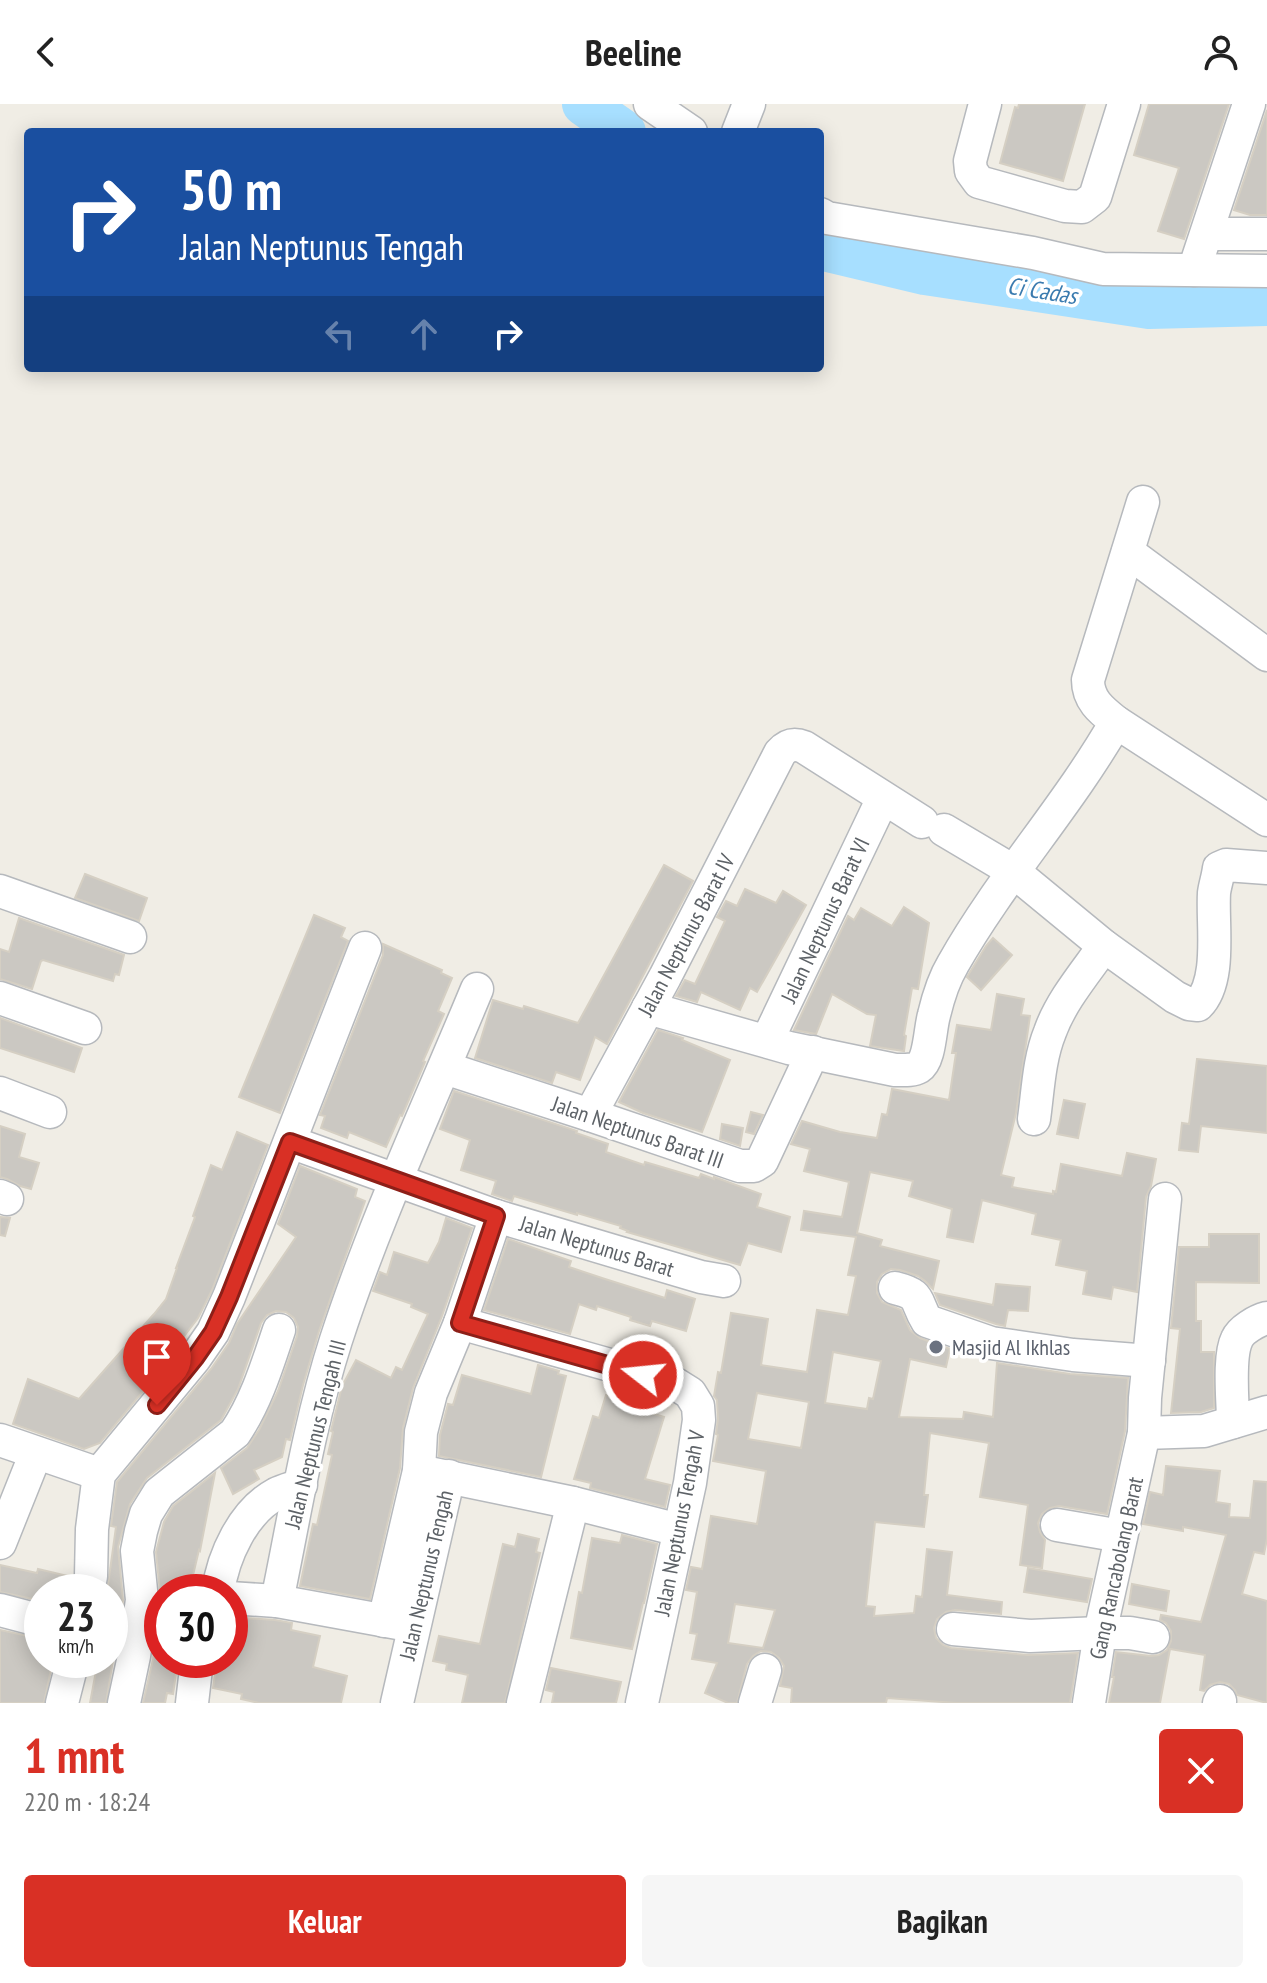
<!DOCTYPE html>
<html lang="id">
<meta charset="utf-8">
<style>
body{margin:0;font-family:"PT Sans Narrow",sans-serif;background:#f6f6f6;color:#222;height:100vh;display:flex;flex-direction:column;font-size:30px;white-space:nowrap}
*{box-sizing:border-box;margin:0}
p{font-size:26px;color:#767676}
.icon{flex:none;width:44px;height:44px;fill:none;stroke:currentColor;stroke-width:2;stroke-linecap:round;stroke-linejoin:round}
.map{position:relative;height:1599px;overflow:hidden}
.panel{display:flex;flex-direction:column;background:#fff;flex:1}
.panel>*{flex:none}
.guide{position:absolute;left:24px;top:24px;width:800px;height:244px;border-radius:8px;box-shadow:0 4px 20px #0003;background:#1a4fa0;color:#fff;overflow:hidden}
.speed{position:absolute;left:24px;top:1470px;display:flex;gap:16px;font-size:40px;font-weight:700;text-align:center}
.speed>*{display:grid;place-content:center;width:104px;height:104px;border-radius:50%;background:#fff;box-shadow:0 4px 20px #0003;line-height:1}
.speed small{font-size:20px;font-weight:400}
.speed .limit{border:12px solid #d22;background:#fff;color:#111}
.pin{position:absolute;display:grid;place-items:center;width:68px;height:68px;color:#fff;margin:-82px -34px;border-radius:50% 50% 50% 0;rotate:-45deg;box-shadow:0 0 8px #0007}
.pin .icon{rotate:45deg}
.me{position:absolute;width:88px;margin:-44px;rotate:286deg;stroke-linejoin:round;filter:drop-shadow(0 0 6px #0008)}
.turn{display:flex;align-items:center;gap:28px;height:168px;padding:0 24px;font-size:36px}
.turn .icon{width:104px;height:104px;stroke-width:2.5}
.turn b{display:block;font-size:56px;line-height:68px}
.lanes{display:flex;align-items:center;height:76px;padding:0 24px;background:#0003;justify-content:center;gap:40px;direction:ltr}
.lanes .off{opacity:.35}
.round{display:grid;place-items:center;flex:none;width:84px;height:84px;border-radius:8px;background:#f6f6f6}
.headline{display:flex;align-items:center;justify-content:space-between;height:136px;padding:0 24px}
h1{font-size:48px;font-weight:600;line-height:60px;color:#d93025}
.primary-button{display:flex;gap:16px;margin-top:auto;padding:16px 24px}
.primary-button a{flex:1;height:92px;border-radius:8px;background:#d93025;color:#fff;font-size:32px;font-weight:600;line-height:92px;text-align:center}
.primary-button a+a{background:#f6f6f6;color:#222}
header{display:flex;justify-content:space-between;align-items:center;height:104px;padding:0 24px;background:#fff;font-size:36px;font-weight:600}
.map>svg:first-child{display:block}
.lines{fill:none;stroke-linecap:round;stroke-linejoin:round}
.river{stroke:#a7dfff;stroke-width:44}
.building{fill:#cbc8c2;stroke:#d5cfc3;stroke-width:2;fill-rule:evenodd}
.minor-casing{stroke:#b6b9bd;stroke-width:35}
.minor{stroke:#fff;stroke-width:32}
.route-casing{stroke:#8d1f18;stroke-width:20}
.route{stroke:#d93025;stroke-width:14}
.worship-dot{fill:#6b7280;stroke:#fff;stroke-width:3}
.labels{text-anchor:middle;stroke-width:7;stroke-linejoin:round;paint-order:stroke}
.street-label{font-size:22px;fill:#5d6267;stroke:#fff}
.worship-label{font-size:22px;fill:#5b616d;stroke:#fff;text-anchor:start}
.water-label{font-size:24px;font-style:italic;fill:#3a7baf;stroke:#fff}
</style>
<header><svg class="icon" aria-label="back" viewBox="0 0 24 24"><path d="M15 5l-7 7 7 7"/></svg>Beeline<svg class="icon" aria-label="person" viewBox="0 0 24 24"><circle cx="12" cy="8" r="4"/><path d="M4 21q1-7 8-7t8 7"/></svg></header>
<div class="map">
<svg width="1267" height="1599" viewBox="0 0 1267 1599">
<rect width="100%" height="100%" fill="#f0ede5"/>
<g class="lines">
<g class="river">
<polyline points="584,0 624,28"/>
<polyline points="820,144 925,169 1149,203 1267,200"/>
</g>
</g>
<g class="building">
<polygon points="1019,0 1085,0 1063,77 1000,59 1015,3 1018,4"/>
<polygon points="1149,0 1229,0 1184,135 1158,127 1179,64 1134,51"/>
<polygon points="1267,6 1267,111 1250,111 1234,106"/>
<polygon points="664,761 693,777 607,940 595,933 580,976 556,968 552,979 475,954 493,896 523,905 524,902 578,919"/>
<polygon points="85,770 147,794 139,817 75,794"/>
<polygon points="745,785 776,799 783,787 806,801 757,888 750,884 740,906 701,888 697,898 676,892 685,876 695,880 725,817 717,813 726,797 737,802"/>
<polygon points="904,803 929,819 918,885 912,884 904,931 906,932 904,947 870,942 876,911 867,910 832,890 816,930 794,926 848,812 854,816 861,804 892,822"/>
<polygon points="314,811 345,824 341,833 348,837 280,1009 239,993"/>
<polygon points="19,814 124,851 119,871 115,870 113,877 43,856 41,857 32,885 0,875 0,845 9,848"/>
<polygon points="993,834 1012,851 981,886 967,873 986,842"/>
<polygon points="383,840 442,866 441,869 452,874 438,907 444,910 423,957 425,958 402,1012 400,1011 386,1043 349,1028 347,1034 321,1024 325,1012 320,1011 383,851"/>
<path d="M997,890L1024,895L1021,911L1030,912L1016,1009L1001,1071L1014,1074L1012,1083L1053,1090V1087L1056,1088L1061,1060L1122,1072L1127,1049L1156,1055L1151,1082L1146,1093L1137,1188L1113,1183L1111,1195L1083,1190L1087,1167L1056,1161L1061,1136L1032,1130L1036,1110L982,1096L973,1138L947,1133L952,1105L909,1092L913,1077L870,1068L857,1129L882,1136L880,1142L939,1157L933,1185L925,1177L918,1172L900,1166L891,1165L882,1170L877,1178V1189L882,1198L901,1206L910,1226L920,1234L950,1245L946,1263L910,1255L899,1313L963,1315L964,1308L993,1313L997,1259L1070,1270L1128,1274L1125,1327L1107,1410L1059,1402L1050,1404L1042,1410L1038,1419L1040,1428L1045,1436L1042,1464L1020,1461L1028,1401L980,1393L989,1339L930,1329L924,1391H928L924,1423L875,1418L866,1502L875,1503L874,1512L914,1509L916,1492L922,1493L927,1445L952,1448L947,1491L1002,1498L1001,1510L955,1506L946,1508L937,1515L934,1524L936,1534L943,1541L951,1544L1028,1551L1078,1549L1070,1599H956L887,1594L886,1599H791L792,1584L780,1582L784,1562L779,1554L771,1548L761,1547L753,1552L747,1560L737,1599H728L705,1589L717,1559L692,1555L697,1530L690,1529L697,1488L686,1486L691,1463L702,1465L711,1412L757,1420L766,1367L713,1357L718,1331L716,1330L718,1315L717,1296L714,1292L718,1268L721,1269L731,1209L768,1215L761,1261L807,1268L817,1206L848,1211L856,1172L848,1171L856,1133L801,1126L804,1107L842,1113L849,1078L804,1067L810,1045L791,1040L802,1017L840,1028L877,1034L882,1010L887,1011L892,985L949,996L956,949H952L957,921L991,926ZM833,1248L881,1257L873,1295L869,1294L867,1305L825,1299ZM757,1289L809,1298L801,1344L748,1335ZM735,1500L775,1506L763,1544L728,1539Z"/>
<polygon points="0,914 82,944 74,968 0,944"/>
<polygon points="658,926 683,934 682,936 730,956 702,1028 643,1009 619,998"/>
<polygon points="1197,955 1267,962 1267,1029 1201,1022 1198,1048 1179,1046 1182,1019 1189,1020"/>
<polygon points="454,987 577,1027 576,1029 608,1040 606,1048 644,1061 645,1058 699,1074 701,1070 714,1075 714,1073 761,1090 757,1103 790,1113 781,1148 748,1139 740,1161 627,1128 628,1127 620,1124 621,1122 577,1109 577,1111 514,1092 512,1097 492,1090 496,1077 461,1066 470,1036 440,1025"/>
<polygon points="1064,996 1085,1000 1078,1034 1057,1030"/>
<polygon points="751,1008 763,1011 754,1030 746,1028"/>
<polygon points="722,1020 743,1024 740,1042 720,1035"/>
<polygon points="0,1022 25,1030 19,1053 39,1059 31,1085 20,1082 7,1075 0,1073"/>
<polygon points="237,1028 268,1041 212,1186 198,1214 182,1235 184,1237 180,1243 100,1339 84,1345 13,1320 28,1275 79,1295 154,1210 166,1195 177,1164 176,1164 195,1113 193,1112 211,1061 222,1066"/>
<polygon points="300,1062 357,1085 355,1093 365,1097 319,1227 303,1281 290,1336 286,1335 282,1353 254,1366 259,1375 233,1390 221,1364 247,1344 259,1326 278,1287 297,1232 298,1223 294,1214 286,1208 276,1207 267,1211 261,1219 238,1285 221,1316 147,1374 130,1400 118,1443 123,1496 106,1599 90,1599 98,1556 110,1556 110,1488 107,1488 116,1423 111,1422 117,1378 211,1265 229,1239 237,1220 296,1133 278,1120"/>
<polygon points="0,1113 10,1114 5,1132 0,1131"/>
<polygon points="446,1114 472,1124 442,1212 413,1284 403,1324 400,1364 370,1495 300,1482 313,1420 317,1421 332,1351 328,1350 333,1328 331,1327 342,1282 356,1256 391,1274 396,1263 402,1266 428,1210 411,1203 412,1200 373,1187 380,1168 387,1171 394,1148 428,1159 439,1138"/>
<polygon points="1209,1130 1259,1130 1259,1179 1196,1178 1196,1217 1201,1217 1201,1248 1214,1248 1214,1304 1201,1308 1171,1309 1180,1225 1171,1224 1179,1143 1209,1143"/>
<polygon points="508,1135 571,1157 569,1163 605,1175 665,1194 667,1186 695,1195 686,1227 652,1217 650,1222 630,1216 631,1213 597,1202 596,1206 579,1200 570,1230 484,1206"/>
<polygon points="996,1180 1030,1183 1028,1207 1008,1206 1005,1222 996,1220 940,1201 935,1189 993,1201"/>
<polygon points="538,1261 559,1267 558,1270 566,1272 541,1373 439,1352 440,1331 448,1300 453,1301 462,1271 531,1290"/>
<polygon points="606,1291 629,1298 628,1302 664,1313 645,1375 670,1381 665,1403 590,1384 591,1379 574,1375 593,1312 599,1314"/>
<polygon points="1166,1362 1220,1367 1216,1398 1230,1400 1229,1413 1250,1414 1254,1377 1267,1378 1267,1435 1264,1450 1254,1448 1242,1490 1267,1497 1267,1599 1237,1591 1235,1586 1229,1580 1220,1578 1210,1581 1204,1587 1200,1586 1205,1551 1170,1545 1160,1599 1109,1599 1114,1573 1112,1573 1116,1548 1151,1552 1159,1551 1167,1546 1171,1537 1171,1527 1166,1519 1160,1516 1161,1511 1201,1518 1226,1431 1183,1423 1183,1427 1143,1420 1150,1388 1163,1391"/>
<polygon points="215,1369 200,1447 199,1446 189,1488 162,1488 162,1556 178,1556 173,1590 167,1589 165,1599 143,1599 153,1555 161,1498 156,1448 164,1418 173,1402"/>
<polygon points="518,1430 539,1435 536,1448 540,1449 505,1599 462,1599 468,1571 446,1566 447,1560 433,1557 439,1532 480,1540 503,1440 515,1443"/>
<polygon points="622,1431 657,1440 644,1499 643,1499 632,1545 571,1534 579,1488 582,1489 592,1434 620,1439"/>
<polygon points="0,1461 37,1469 38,1465 72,1473 70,1488 42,1488 42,1497 0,1488"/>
<polygon points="1028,1464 1092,1475 1087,1498 1024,1488"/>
<polygon points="1132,1480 1169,1487 1166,1507 1129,1500"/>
<polygon points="230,1513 275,1516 292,1519 291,1526 320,1532 313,1563 347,1572 341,1599 259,1599 241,1595 242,1590 213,1584 217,1556 230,1556"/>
<polygon points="0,1526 42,1535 42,1556 53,1556 44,1599 0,1599"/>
<polygon points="551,1564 621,1578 616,1599 552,1599 554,1588 546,1586"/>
</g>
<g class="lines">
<defs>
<g id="minor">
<polyline points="650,0 691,28"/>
<polyline points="985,0 970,57 971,67 979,78 1065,102 1082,103 1095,93 1124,0"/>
<polyline points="738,28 749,0"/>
<polyline points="820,110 827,114 1033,149 1103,165 1267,167"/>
<polyline points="1207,130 1267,130"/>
<polyline points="1194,166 1249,0"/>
<polyline points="1128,448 1267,551"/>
<polyline points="1116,618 1267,716"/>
<path d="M944,726L1013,767L1104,842L1175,893L1189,900L1198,901C1222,877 1212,821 1214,789C1215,781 1218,773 1219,764L1226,761L1267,764"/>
<polyline points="0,787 130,833"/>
<polyline points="0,894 85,924"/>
<path d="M648,904L789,944L895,966C903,966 912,967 919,963C930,956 930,924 934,911C938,894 944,875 953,860C1001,775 1068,702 1116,618C1101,606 1088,596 1088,576L1143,398"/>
<polyline points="767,937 883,694"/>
<polyline points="445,964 590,1011 740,1062 754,1062 762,1057 813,948"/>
<polyline points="0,989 50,1008"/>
<path d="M590,1011L665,873L780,649C787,641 794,639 804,643L922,718"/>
<path d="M1034,1015C1038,986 1039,955 1050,928C1061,897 1085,869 1104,842"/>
<polyline points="290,1038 496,1112 701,1173 724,1177"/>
<polyline points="0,1092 7,1095"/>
<path d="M895,1184C923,1191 914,1196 927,1217L991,1239L1073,1251L1149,1257"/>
<polyline points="460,1219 674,1279 690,1289 698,1302 699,1316 690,1379 642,1599"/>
<path d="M1233,1318C1233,1297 1228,1253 1237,1235C1241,1226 1256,1217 1267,1214"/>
<polyline points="1144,1329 1204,1327 1267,1308"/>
<polyline points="0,1336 99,1370"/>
<polyline points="419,1367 573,1399 679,1426"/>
<polyline points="1057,1421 1121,1432"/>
<polyline points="0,1439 36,1349"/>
<polyline points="88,1488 91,1472 92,1425 99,1370 195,1254 213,1228 229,1193 365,844"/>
<path d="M218,1488C223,1452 243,1408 276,1390C284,1386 293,1384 301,1381"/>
<polyline points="230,1494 277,1497 403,1520"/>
<path d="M277,1497C295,1410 309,1320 336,1236C375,1116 429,1001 477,885"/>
<polyline points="0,1506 42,1517"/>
<polyline points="384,1517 419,1367 421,1328 431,1289 460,1219 496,1112"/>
<polyline points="953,1525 1030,1532 1100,1529 1130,1529 1153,1533"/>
<polyline points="62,1599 73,1556"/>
<path d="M124,1599L134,1552L142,1496L137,1447L141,1427L146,1410L159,1389L235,1329C256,1298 267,1262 279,1226"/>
<polyline points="192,1599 197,1556"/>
<polyline points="397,1599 449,1372"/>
<polyline points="523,1599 573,1399"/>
<polyline points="755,1599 765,1566"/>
<polyline points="1089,1599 1100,1529 1144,1329 1145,1294 1165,1095"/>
<polyline points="1219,1599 1220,1597"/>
</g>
</defs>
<use href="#minor" class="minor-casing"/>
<use href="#minor" class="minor"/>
</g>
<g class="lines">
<defs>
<polyline id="route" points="157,1301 195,1254 213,1228 229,1193 290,1038 496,1112 460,1219 643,1271"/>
</defs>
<use href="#route" class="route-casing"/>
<use href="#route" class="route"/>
</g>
<circle class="worship-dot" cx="936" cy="1243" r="8"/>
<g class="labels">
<g class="street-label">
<text transform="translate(825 816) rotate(-65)" y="8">Jalan Neptunus Barat VI</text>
<text transform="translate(686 831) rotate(-62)" y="8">Jalan Neptunus Barat IV</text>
<text transform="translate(638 1028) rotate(19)" y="8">Jalan Neptunus Barat III</text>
<text transform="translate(597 1142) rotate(17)" y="8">Jalan Neptunus Barat</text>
<text transform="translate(315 1330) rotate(-76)" y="8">Jalan Neptunus Tengah III</text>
<text transform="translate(679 1419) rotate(-79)" y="8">Jalan Neptunus Tengah V</text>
<text transform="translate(1116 1464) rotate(-78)" y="8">Gang Rancabolang Barat</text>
<text transform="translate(426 1471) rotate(-77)" y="8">Jalan Neptunus Tengah</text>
</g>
<g class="worship-label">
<text x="952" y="1251">Masjid Al Ikhlas</text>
</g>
<g class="water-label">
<text transform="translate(1042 187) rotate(9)" y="8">Ci Cadas</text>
</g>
</g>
</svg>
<div class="speed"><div>23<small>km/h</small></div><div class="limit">30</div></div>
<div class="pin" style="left:157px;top:1301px;background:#d93025"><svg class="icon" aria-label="arrive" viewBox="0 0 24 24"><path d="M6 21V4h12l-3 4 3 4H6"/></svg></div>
<svg class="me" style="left:643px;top:1271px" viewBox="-20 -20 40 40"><circle r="17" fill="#d93025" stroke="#fff" stroke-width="3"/><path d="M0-11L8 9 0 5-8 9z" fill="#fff"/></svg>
<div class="guide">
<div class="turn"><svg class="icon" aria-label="right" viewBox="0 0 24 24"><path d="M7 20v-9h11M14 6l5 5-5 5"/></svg><div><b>50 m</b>Jalan Neptunus Tengah</div></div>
<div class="lanes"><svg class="icon off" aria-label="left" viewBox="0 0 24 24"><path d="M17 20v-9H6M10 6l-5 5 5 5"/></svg><svg class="icon off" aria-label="ahead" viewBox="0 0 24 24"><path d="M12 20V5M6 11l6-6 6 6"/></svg><svg class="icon" aria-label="right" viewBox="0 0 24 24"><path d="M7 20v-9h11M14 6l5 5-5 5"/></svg></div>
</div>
</div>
<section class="panel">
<div class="headline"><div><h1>1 mnt</h1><p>220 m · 18:24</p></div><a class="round" style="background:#d93025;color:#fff"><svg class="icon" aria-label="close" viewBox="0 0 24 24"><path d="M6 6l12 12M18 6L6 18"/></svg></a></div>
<div class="primary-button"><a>Keluar</a><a>Bagikan</a></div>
</section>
